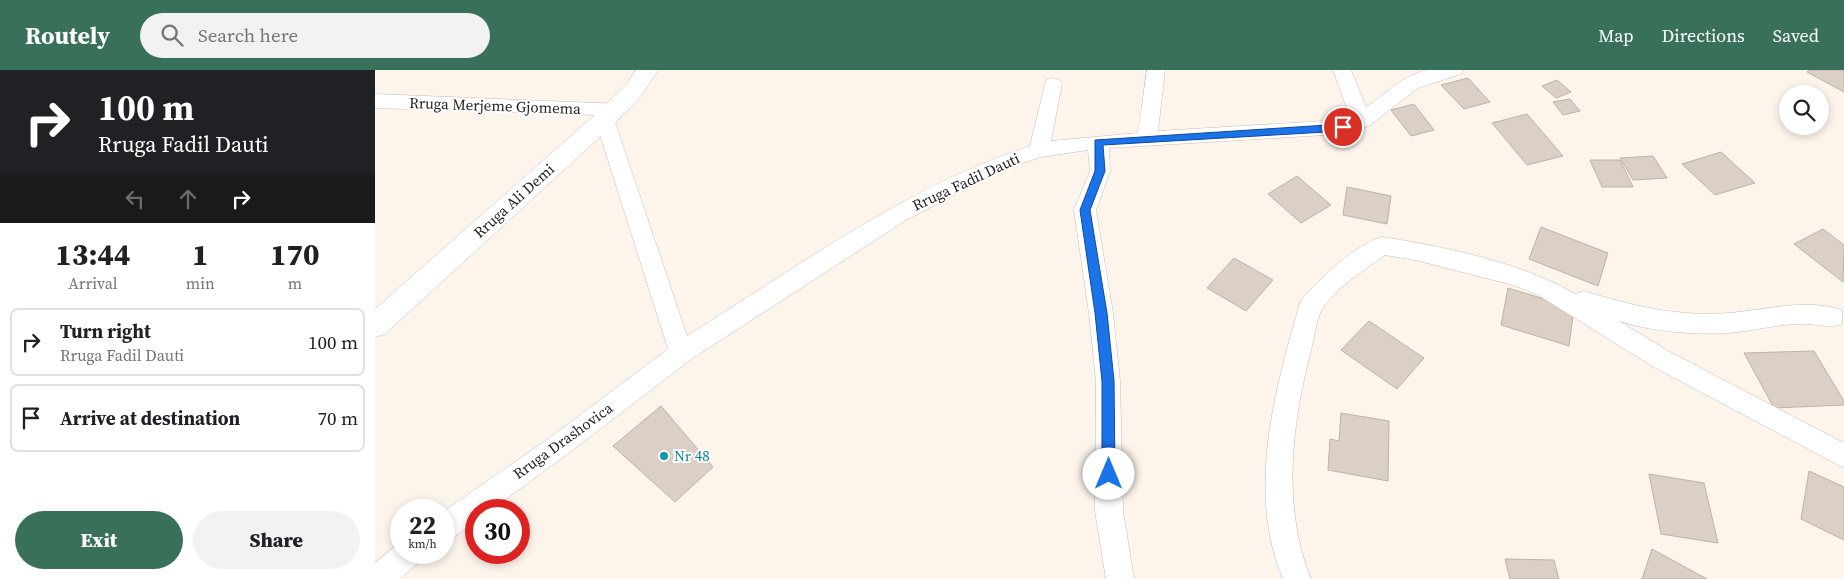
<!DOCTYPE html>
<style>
body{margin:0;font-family:"Source Serif 4",serif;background:#f2f2f2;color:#202124;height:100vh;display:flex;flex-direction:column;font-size:19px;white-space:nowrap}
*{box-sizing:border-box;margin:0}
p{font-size:16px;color:#757577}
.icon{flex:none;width:28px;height:28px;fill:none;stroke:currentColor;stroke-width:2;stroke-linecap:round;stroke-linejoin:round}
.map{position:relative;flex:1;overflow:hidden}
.panel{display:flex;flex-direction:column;background:#fff;width:375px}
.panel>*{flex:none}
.banner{background:#202124;color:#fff;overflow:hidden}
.buttons{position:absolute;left:1404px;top:15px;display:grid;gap:10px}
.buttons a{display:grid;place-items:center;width:50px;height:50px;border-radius:50%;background:#fff;box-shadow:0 2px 8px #0003;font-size:25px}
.speed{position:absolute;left:15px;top:429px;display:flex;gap:10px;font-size:25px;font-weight:700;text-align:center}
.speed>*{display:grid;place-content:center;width:65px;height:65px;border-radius:50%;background:#fff;box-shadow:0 2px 8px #0003;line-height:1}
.speed small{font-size:12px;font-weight:400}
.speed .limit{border:8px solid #d22;background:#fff;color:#111}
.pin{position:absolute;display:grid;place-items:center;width:42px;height:42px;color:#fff;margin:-21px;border:2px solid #fff;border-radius:50%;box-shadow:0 1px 5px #0007}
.me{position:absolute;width:55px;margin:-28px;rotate:0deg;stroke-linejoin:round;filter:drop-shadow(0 0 4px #0008)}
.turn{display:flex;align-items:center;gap:18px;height:105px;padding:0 15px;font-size:22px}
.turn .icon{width:65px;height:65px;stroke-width:2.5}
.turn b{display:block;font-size:35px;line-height:42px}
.lanes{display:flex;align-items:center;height:48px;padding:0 15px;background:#0003;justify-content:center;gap:25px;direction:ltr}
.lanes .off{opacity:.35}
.eta{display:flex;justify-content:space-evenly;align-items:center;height:85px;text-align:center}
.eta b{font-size:30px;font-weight:800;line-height:35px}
.cta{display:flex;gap:10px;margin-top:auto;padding:10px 15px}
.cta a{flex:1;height:58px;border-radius:30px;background:#387059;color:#fff;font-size:20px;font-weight:800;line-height:58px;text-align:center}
.cta a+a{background:#f2f2f2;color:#202124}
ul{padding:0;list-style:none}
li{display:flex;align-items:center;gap:15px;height:68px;margin:0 10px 8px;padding:0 5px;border:2px solid #e0e0e0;border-radius:8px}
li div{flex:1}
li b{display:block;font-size:19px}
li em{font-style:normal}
header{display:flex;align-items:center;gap:30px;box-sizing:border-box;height:70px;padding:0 25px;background:#387059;color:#fff}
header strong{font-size:24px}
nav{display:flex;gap:28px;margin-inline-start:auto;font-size:18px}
.search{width:350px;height:45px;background:#f2f2f2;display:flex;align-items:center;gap:12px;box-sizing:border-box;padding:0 18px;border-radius:28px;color:#757577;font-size:19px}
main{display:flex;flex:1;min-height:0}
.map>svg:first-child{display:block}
.building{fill:#dbcfc6;stroke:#bdb2a9}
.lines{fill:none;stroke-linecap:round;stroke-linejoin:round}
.minor-casing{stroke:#c9bdb4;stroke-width:1}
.secondary-casing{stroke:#c9bdb4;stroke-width:1}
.minor{fill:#fff;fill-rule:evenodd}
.secondary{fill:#fff;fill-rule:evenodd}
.route{fill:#1a73e8;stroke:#114b97}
.culture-dot{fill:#0f9aa8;stroke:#fff;stroke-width:2}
.labels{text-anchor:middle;stroke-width:4;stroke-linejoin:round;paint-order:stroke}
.street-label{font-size:15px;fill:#231f1c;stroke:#fff}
.culture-label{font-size:15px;fill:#0d838f;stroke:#fff;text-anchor:start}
</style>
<header>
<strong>Routely</strong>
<div class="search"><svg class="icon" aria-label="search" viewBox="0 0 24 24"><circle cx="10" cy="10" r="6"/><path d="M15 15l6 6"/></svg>Search here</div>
<nav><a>Map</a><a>Directions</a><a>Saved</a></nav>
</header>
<main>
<section class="panel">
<div class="banner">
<div class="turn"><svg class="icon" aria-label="right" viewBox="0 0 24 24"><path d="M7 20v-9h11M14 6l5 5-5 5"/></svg><div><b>100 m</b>Rruga Fadil Dauti</div></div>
<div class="lanes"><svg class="icon off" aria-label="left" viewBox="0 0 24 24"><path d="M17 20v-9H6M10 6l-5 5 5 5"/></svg><svg class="icon off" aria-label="ahead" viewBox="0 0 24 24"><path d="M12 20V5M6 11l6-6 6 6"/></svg><svg class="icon" aria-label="right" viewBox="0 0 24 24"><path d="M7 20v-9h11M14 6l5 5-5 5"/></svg></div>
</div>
<div class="eta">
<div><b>13:44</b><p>Arrival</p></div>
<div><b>1</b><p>min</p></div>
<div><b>170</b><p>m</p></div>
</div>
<ul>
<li><svg class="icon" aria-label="right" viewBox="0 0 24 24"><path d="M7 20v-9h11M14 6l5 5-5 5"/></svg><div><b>Turn right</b><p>Rruga Fadil Dauti</p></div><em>100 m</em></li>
<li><svg class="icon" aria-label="arrive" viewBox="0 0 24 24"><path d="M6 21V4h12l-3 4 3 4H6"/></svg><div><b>Arrive at destination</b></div><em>70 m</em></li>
</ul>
<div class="cta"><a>Exit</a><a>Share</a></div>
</section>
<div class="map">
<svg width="1469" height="509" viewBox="0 0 1469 509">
<rect width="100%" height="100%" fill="#fdf4ec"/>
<g class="building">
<polygon points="1434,0 1469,0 1469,22 1432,2"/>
<polygon points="1093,8 1115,32 1089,39 1066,15"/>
<polygon points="1182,10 1196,22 1181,28 1167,16"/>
<polygon points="1195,29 1205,41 1188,45 1178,32"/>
<polygon points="1039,34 1059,60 1036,66 1016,40"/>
<polygon points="1152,44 1188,86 1152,95 1117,53"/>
<polygon points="1346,82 1380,113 1340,125 1307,94"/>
<polygon points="1278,86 1292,108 1258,110 1245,88"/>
<polygon points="1215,90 1245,90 1258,117 1227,117"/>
<polygon points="922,106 956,135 926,153 893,124"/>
<polygon points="972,117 1016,126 1012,154 968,145"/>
<polygon points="1166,157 1233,183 1223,216 1154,189"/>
<polygon points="1448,159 1469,175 1468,212 1419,174"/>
<polygon points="859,188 898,210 871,241 832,218"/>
<polygon points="1133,218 1199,238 1194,276 1126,255"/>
<polygon points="994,251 1049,288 1022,319 966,280"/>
<polygon points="1439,281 1469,331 1469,335 1399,338 1369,283"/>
<polygon points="286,336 338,397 300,432 238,376"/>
<polygon points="966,343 1014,351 1013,411 953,400 955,369 964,371"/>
<polygon points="1434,401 1469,417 1469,470 1426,449"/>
<polygon points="1274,404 1329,413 1343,473 1286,464"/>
<polygon points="1277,479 1332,509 1267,509"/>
<polygon points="1130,489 1179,490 1184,509 1135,509"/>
</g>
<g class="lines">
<defs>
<g id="minor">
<path d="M772,0H790L783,61L966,50L975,47L958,0H976L991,37C1011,24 1028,5 1052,0C1064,0 1077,0 1088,0L1086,4L1043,18L994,56L968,64L734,78L735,101L721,140L738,243L745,311L748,441L759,509H731L720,441L721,311L714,243L699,140L715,101L713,80L666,87L627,100L531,150L315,290L191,385L116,440H101V450L79,467L69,470V441L173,369L293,279L220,49L223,45L0,38V24L247,34L250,39L247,44L238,46L312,266C422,197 531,117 655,76L671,10L678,8L685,10L687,14L676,71L763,63Z"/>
<path d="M1007,167C1067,176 1149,193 1200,224L1209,221C1259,236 1302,247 1354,243C1391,240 1431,228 1467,240V254C1453,259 1440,253 1426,254C1402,254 1378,261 1354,263C1317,265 1279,262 1244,251L1295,282L1469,373V398L1277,296L1163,225L1138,215L1040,190L1010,185C989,200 965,215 949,236C942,245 940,265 937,276C917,352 906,435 936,509H908C871,421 900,320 925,233L929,226C951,205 976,177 1007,167Z"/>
<polygon points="26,471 26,482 48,482 44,492 25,509 0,509 0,493"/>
</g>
<polygon id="secondary" points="261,0 283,0 267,25 238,55 10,264 0,267 0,239 222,43 251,15"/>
</defs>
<use href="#minor" class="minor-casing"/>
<use href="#secondary" class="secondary-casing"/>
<use href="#minor" class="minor"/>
<use href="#secondary" class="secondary"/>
</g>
<polygon class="route" points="968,54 973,57 968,61 728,75 730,101 715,140 732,243 739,311 740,404 738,408 734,410 729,408 727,404 727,311 720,243 705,140 720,101 720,70"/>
<circle class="culture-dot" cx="289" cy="386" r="5"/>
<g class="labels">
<g class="street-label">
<text transform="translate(120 36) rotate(2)" y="5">Rruga Merjeme Gjomema</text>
<text transform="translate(591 112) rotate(-25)" y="5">Rruga Fadil Dauti</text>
<text transform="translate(139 131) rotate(-42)" y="5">Rruga Ali Demi</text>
<text transform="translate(188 371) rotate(-36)" y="5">Rruga Drashovica</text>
</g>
<g class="culture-label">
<text x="299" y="391">Nr 48</text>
</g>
</g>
</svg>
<div class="buttons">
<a><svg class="icon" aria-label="search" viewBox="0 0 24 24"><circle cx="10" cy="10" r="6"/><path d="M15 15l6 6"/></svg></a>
</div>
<div class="speed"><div>22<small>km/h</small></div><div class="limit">30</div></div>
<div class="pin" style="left:968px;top:57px;background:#d93025"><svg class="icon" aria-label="arrive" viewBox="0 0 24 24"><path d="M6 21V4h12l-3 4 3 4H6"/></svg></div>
<svg class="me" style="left:734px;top:404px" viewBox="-20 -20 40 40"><circle r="19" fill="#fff"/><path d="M0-13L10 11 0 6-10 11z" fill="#1a73e8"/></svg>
</div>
</main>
